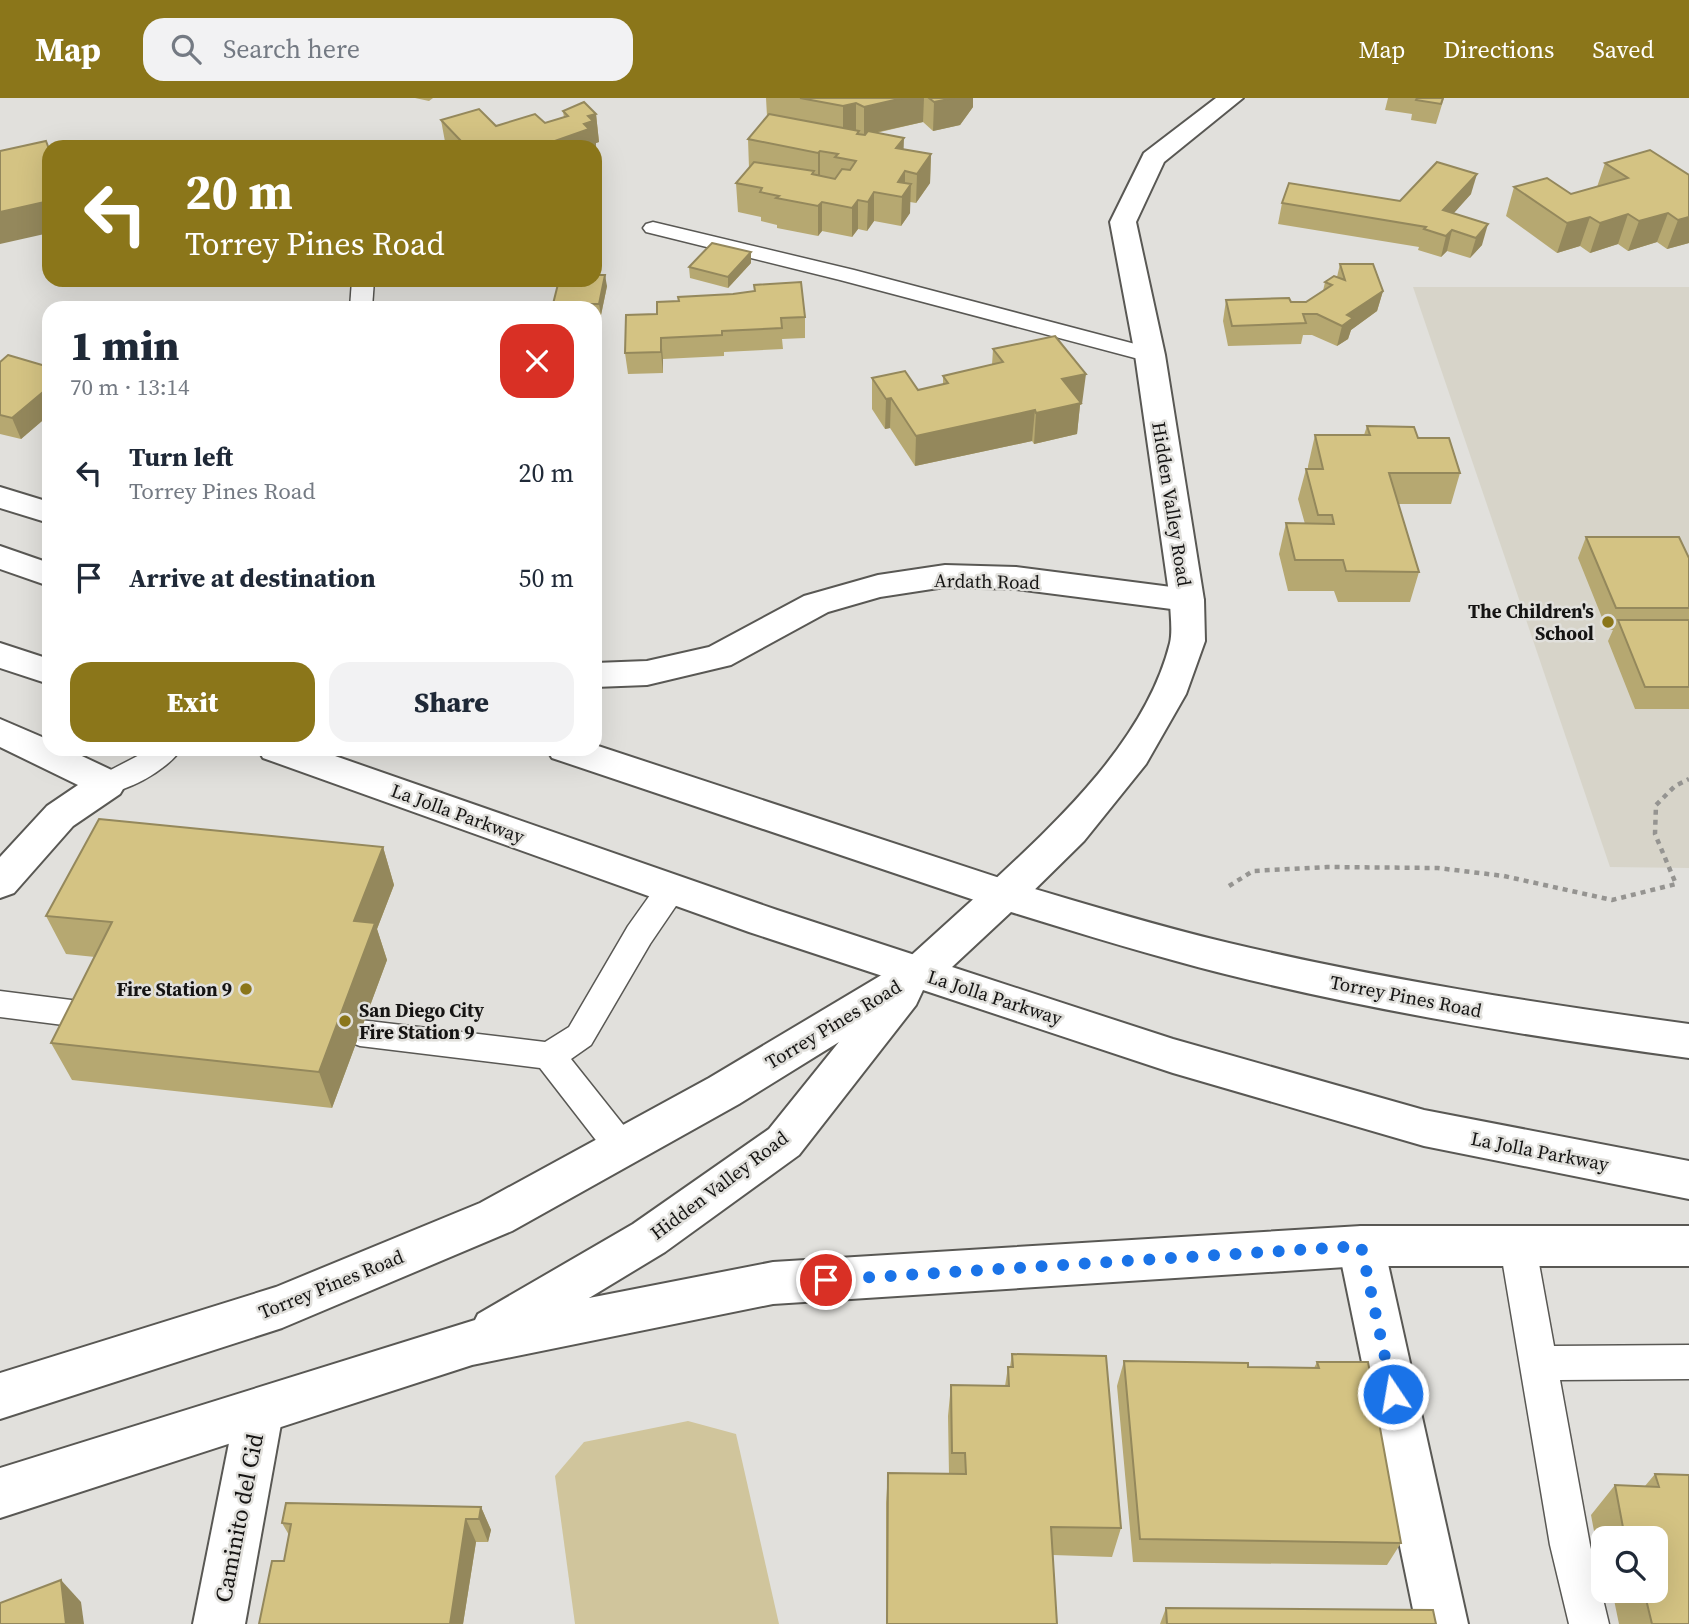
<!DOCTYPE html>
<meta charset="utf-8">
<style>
body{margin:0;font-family:"Source Serif 4",serif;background:#f2f2f3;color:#1f2937;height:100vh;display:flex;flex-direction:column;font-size:26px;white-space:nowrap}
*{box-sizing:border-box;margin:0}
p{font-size:23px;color:#747a83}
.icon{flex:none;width:38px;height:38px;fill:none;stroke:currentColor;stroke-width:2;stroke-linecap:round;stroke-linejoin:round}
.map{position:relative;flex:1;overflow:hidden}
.drawer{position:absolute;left:42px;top:203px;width:560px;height:455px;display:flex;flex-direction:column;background:#fff;border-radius:21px;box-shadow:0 7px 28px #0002}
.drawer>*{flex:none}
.top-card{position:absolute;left:42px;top:42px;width:560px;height:147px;border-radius:21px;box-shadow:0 7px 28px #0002;background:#8b761a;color:#fff;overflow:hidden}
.tools{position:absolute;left:1591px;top:1428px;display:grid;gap:14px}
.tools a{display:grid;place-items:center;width:77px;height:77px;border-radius:14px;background:#fff;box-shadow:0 7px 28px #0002;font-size:35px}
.pin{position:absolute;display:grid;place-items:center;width:60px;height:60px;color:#fff;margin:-30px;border:4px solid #fff;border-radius:50%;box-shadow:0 2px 7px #0007}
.me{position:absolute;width:77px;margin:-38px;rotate:348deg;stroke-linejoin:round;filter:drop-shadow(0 0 5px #0008)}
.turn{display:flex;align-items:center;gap:24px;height:147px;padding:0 28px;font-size:32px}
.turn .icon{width:91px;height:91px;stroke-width:2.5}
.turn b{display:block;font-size:49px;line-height:60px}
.round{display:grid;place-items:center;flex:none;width:74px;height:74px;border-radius:21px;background:#f2f2f3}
.overview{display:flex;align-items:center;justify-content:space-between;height:119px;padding:0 28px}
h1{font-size:42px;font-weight:800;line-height:52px}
.primary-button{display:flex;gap:14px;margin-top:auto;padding:14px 28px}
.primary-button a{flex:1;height:80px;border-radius:21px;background:#8b761a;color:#fff;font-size:28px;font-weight:800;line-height:80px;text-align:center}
.primary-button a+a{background:#f2f2f3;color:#1f2937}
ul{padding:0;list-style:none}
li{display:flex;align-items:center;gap:21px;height:105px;padding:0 28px}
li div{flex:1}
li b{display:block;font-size:26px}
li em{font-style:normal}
header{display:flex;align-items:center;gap:42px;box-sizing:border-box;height:98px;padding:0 35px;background:#8b761a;color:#fff}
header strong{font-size:33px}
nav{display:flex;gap:38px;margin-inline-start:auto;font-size:24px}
.search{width:490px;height:63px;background:#f2f2f3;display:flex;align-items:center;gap:18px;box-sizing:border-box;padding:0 24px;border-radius:21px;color:#747a83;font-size:26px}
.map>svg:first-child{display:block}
.built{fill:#d7d4c9}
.green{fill:#d0c59c}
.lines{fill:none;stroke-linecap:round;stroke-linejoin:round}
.service-casing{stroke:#595854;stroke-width:3}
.minor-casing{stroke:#595854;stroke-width:4}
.tertiary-casing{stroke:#595854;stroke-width:4}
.primary-casing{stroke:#595854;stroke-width:4}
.motorway-casing{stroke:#595854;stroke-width:4}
.path{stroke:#959491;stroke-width:4.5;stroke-dasharray:5 5;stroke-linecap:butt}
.service{fill:#fff;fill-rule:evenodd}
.minor{fill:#fff;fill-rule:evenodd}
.tertiary{fill:#fff;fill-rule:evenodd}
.primary{fill:#fff;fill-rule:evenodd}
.motorway{fill:#fff;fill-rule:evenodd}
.wall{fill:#b6a871}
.shaded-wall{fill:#94885c}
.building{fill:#d4c383;stroke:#94885c;stroke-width:2}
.route{stroke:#1a73e8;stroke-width:12;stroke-dasharray:0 21.6}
.poi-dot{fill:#8b761a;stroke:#e1e0dc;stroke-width:2.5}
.labels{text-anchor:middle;stroke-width:5;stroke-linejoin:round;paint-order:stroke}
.street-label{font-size:19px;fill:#151413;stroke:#e1e0dc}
.poi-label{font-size:19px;font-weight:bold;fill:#151413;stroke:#e1e0dc;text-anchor:end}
.near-street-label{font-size:23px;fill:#151413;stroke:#e1e0dc}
</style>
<header>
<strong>Map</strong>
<div class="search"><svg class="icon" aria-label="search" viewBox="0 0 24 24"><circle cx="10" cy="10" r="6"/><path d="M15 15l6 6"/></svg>Search here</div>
<nav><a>Map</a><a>Directions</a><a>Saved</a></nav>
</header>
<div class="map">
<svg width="1689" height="1526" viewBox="0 0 1689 1526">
<rect width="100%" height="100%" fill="#e1e0dc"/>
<polygon class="built" points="1413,189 1689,189 1689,770 1610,769"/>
<polygon class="green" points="688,1323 736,1336 779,1526 575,1526 555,1378 584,1344"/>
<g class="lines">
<defs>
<g id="service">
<polygon points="653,124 854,172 1158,252 1161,257 1158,262 1150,264 840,182 646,134 643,130 646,126"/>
<polygon points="352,182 374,182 372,210 350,210"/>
<path d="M151,651H181C169,671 120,700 97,693L93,686L97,679Z"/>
<polygon points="671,779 682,783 686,791 682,799 650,846 591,947 571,961 633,1039 638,1049 633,1059 621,1064 609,1059 540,970 360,948 349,944 344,935 349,926 360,922 545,944 569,929 628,828 660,783"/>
<polygon points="0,893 103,906 114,910 119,919 114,928 103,932 0,919"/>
<polygon points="1518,1133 1530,1138 1536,1149 1554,1248 1689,1247 1689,1281 1560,1282 1590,1447 1609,1526 1569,1526 1550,1447 1500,1149 1506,1138"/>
</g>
<g id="minor">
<polygon points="0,389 49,404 49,425 0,410"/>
<polygon points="945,467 1016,469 1187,491 1199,494 1204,502 1199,510 1187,513 1016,491 945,489 880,499 828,514 731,567 647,587 595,589 595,565 647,563 709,549 804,498 878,477"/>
<polygon points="1361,1128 1377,1134 1384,1148 1468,1526 1416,1526 1338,1148 1345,1134"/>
<polygon points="259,1292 276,1299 283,1315 245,1526 193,1526 235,1315 242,1299"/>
</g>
<g id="tertiary">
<path d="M1216,0H1243L1164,64L1136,124L1165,257L1204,502L1205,543L1186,596L1146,666L1084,743L1018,808L1004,812L990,808L984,797L990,786C1060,721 1146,641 1170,545C1173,532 1170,515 1170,502L1135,257L1110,124L1144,55Z"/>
<polygon points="0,621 49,642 49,651 67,651 120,676 126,686 120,696 73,728 14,795 0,800 0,759 47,708 78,687 0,649"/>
</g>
<path id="primary" d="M1004,782C1079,804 1153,827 1229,845C1381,881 1534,905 1689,926V960C1533,939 1377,914 1225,876C1153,858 1082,836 1011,814L952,869L1173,941L1424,1012L1689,1063V1101L1424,1048L1173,975L923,892L916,907L799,1057L665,1154L589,1200L773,1164L1361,1128H1689V1168H1361L773,1206L472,1267L0,1420V1370L475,1222L478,1216L633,1126L769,1031L839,944L739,1006L512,1133L282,1230L0,1321V1275L276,1189L480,1105L709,980L905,863L990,786Z"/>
<g id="motorway">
<polygon points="0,448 49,465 49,488 0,471"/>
<polygon points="0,545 49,561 49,586 0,570"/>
<polygon points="595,647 1018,786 1024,797 1018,808 1004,812 552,660 547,651 595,651"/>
<polygon points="258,651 315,651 777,812 933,863 939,874 933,885 919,890 749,834 263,660"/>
</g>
</defs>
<use href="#service" class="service-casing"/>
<use href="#minor" class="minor-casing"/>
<use href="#tertiary" class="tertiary-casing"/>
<use href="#primary" class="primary-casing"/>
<use href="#motorway" class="motorway-casing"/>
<polyline class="path" points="1229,788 1253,773 1327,769 1438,770 1504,778 1612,802 1676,786 1655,736 1656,707 1675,688 1689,681"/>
<use href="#service" class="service"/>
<use href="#minor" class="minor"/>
<use href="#tertiary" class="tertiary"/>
<use href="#primary" class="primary"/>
<use href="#motorway" class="motorway"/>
</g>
<g class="wall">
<polygon points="415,0 433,0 429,3"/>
<polygon points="766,0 973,0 973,9 960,27 933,33 923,24 876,35 903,51 931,56 930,85 916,105 910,104 910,115 901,128 874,123 867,133 858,131 852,139 822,133 818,138 777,130 777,127 761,123 761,119 738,114 736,85 749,70 748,41 767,18"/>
<polygon points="1388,0 1444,0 1436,26 1411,22 1412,16 1385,12"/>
<polygon points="563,13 596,16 599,44 596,45 596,52 595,49 446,49 441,22 496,28 545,25 564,20"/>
<polygon points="1605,65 1689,77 1689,145 1667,151 1657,144 1628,153 1618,146 1590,155 1580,148 1557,155 1506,118 1514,89 1571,96 1597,89"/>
<polygon points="1471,96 1453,115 1482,147 1470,160 1447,153 1441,159 1418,152 1419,149 1278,126 1282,105 1400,103"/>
<polygon points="751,154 751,165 728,190 690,180 689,169"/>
<polygon points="1340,166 1383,193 1377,213 1351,232 1348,241 1337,248 1312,237 1303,237 1301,246 1228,248 1223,223 1226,202 1306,204 1323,193 1325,184 1337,179"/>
<polygon points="607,188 601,217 595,217 595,210 554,210 553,206"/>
<polygon points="657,216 805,219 805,240 782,241 783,251 724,254 724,258 663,261 663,275 628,276 625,255"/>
<polygon points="993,251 1082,306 1080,307 1077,336 1034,346 1032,343 915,368 890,330 885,331 872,311 872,280 918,292 943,286 943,278 992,267"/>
<polygon points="0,264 49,269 49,317 21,341 0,336"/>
<polygon points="1367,328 1418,340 1460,375 1451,406 1398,406 1419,474 1410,504 1338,504 1334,493 1288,493 1279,456 1286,425 1305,426 1298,401 1306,371 1308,371 1308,368 1315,337 1364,337"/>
<polygon points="1586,439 1689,460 1689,611 1635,611 1608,543 1613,532 1607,532 1578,460"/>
<polygon points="383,749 394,787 377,831 387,862 332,1010 72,982 51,945 95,859 66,856 46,818"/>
<polygon points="1012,1256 1121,1430 1112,1459 1053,1457 1057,1526 886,1526 886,1405 888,1375 949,1376 948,1318 951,1287 1005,1288 1008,1269 1010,1269"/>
<polygon points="1124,1263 1248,1269 1314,1270 1317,1264 1401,1445 1387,1467 1133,1464 1117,1288"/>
<polygon points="1655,1376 1689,1526 1619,1526 1613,1497 1606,1498 1605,1493 1656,1493 1656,1440 1603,1440 1603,1481 1591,1417 1615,1387 1645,1388"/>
<polygon points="481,1409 491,1432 488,1444 476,1444 463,1526 259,1526 284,1463 289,1437 282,1425"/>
<polygon points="1166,1510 1436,1526 1160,1526"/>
</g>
<g class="shaded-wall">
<polygon points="903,0 924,0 923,24 864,37 864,9"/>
<polygon points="954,0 973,0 973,9 960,27 933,33 934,4"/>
<polygon points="856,5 856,34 843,36 843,8"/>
<polygon points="596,16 599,44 596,45 596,52 595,52 595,49 552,49 552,44 588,18"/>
<polygon points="904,40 903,69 896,50"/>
<polygon points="820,53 820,82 818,84 818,55"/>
<polygon points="931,56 930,85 916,105 917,76"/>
<polygon points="905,73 905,94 911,86 910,115 901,128 902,99 898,84"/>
<polygon points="1477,76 1471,96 1438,133 1443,112"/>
<polygon points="874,94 874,123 867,133 868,104"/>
<polygon points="858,102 858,131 852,139 852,110"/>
<polygon points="49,103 49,135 0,146 0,114"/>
<polygon points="822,104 822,133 818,138 818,108"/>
<polygon points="1668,115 1657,144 1628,153 1639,123"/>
<polygon points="1628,116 1618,146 1590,155 1600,125"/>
<polygon points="1590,119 1580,148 1557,155 1567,125"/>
<polygon points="1689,119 1689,145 1667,151 1678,122"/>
<polygon points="1488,126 1482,147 1470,160 1476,140"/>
<polygon points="1452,132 1447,153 1441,159 1446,138"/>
<polygon points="751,154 751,165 728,190 728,179"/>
<polygon points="605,177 607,188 601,217 599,206"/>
<polygon points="1383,193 1377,213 1351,232 1348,241 1337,248 1342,228 1347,217"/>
<polygon points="661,240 663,261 663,275 661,254"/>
<polygon points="1086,276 1082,306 1080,307 1077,336 1034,346 1036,315 1062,281"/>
<polygon points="49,280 49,317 21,341 12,320"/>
<polygon points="891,300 890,330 885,331 886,301"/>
<polygon points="1035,312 1032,343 915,368 916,338"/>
<polygon points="383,749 394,787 377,831 387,862 332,1010 319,974 354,823"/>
<polygon points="481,1409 491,1432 488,1444 479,1421"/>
<polygon points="466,1421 476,1444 463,1526 450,1526"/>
<polygon points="61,1482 81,1504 84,1526 66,1526"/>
</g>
<g class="building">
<polygon points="800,0 903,0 864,9 856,5 843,8"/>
<polygon points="929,0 954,0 934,4"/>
<polygon points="1417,0 1443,0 1441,6 1416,2"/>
<polygon points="584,4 596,16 588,18 593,23 584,26 589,31 552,44 556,49 455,49 464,46 441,22 479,11 496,28 535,16 545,25 568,18 563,13"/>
<polygon points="769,16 859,33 857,36 865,37 868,33 904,40 896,50 931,56 917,76 905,73 898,84 911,86 902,99 874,94 868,104 858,102 852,110 822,104 818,108 776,100 779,98 760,94 762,90 736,85 754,64 814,73 812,76 835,81 842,71 850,72 856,63 835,59 838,56 820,53 818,55 748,41"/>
<polygon points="46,43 49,51 49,103 0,114 0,53"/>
<polygon points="1650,52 1689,77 1689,119 1678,122 1668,115 1639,123 1628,116 1600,125 1590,119 1567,125 1514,89 1547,80 1571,96 1628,80 1605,65"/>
<polygon points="1437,64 1477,76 1443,112 1488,126 1476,140 1452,132 1446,138 1424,131 1426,129 1282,105 1289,85 1400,103"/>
<polygon points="712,145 751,154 728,179 689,169"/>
<polygon points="1340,166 1373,166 1383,193 1347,217 1353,220 1342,228 1317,216 1303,216 1306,225 1232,228 1226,202 1289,200 1291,204 1306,204 1332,187 1325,184 1334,178 1345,182"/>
<polygon points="595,177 605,177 599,206 553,206 559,182 595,182"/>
<polygon points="801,184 805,219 781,220 782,230 722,233 722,237 661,240 661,254 625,255 626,217 657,216 657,204 679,203 678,199 733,196 755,193 754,187"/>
<polygon points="1055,238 1086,276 1062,281 1081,305 1036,315 1035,312 916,338 891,300 886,301 872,280 905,273 918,292 948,285 943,278 1003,264 993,251"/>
<polygon points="8,257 49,269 49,280 45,283 49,284 49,289 12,320 0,317 0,264"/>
<polygon points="1367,328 1414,329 1418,340 1449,340 1460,375 1389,375 1419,474 1346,473 1343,462 1295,462 1286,425 1334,426 1332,417 1318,417 1306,371 1323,371 1315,337 1370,337"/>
<polygon points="1586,439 1679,439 1689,460 1689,510 1616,510"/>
<polygon points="1618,522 1689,522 1689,589 1645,589"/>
<polygon points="99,721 383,749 354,823 375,825 319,974 51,945 112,824 46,818"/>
<polygon points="1012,1256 1106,1258 1121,1430 1051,1429 1057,1526 887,1526 888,1375 966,1376 965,1355 952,1355 951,1287 1009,1288 1008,1269 1013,1269"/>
<polygon points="1124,1263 1248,1265 1248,1269 1319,1270 1317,1264 1368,1264 1401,1445 1140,1441"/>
<polygon points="1655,1376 1689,1377 1689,1526 1652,1526 1644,1493 1656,1493 1656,1440 1625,1440 1615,1387 1659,1389"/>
<polygon points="286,1405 481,1409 479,1421 466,1421 450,1526 259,1526 272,1463 284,1463 291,1426 282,1425"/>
<polygon points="61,1482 66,1526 0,1526 0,1505"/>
<polygon points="1166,1510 1433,1512 1436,1526 1167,1526"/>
</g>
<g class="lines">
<polyline class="route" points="826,1182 1361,1148 1393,1296"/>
</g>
<g class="poi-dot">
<circle cx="1608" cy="524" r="7"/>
<circle cx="246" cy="891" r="7"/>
<circle cx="345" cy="923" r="7"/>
</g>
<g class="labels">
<g class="street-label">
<text transform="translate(1172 406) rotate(81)" y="7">Hidden Valley Road</text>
<text transform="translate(987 483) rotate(1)" y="7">Ardath Road</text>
<text transform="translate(458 715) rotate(20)" y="7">La Jolla Parkway</text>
<text transform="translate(1406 898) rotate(11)" y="7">Torrey Pines Road</text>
<text transform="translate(995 899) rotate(18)" y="7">La Jolla Parkway</text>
<text transform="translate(833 926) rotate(-31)" y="7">Torrey Pines Road</text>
<text transform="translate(1540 1053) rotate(11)" y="7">La Jolla Parkway</text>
<text transform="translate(719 1087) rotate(-37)" y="7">Hidden Valley Road</text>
<text transform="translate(331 1186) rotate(-22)" y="7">Torrey Pines Road</text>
</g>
<g class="poi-label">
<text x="1594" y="520">The Children's<tspan x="1594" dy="22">School</tspan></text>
<text x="232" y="898">Fire Station 9</text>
<text x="359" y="919" text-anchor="start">San Diego City<tspan x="359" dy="22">Fire Station 9</tspan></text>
</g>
<g class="near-street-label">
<text transform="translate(239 1420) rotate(-79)" y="8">Caminito del Cid</text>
</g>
</g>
</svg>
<div class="tools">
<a><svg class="icon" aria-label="search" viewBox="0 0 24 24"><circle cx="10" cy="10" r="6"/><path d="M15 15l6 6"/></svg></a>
</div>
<div class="pin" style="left:826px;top:1182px;background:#d93025"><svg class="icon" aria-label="arrive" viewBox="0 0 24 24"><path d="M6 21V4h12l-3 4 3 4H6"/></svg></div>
<svg class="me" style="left:1393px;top:1296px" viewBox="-20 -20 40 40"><circle r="17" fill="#1a73e8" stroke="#fff" stroke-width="3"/><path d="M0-11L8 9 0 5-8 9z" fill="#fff"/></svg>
<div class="top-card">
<div class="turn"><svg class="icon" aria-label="left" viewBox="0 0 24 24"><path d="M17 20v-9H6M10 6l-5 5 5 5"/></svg><div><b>20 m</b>Torrey Pines Road</div></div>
</div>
<section class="drawer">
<div class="overview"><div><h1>1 min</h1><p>70 m · 13:14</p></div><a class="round" style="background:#d93025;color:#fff"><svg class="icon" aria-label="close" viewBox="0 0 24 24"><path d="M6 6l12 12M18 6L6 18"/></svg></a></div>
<ul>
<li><svg class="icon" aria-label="left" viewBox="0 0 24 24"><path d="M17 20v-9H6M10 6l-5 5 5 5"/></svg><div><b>Turn left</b><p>Torrey Pines Road</p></div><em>20 m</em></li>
<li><svg class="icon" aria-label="arrive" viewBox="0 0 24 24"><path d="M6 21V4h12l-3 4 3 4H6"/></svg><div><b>Arrive at destination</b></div><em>50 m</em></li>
</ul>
<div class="primary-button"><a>Exit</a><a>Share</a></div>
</section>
</div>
